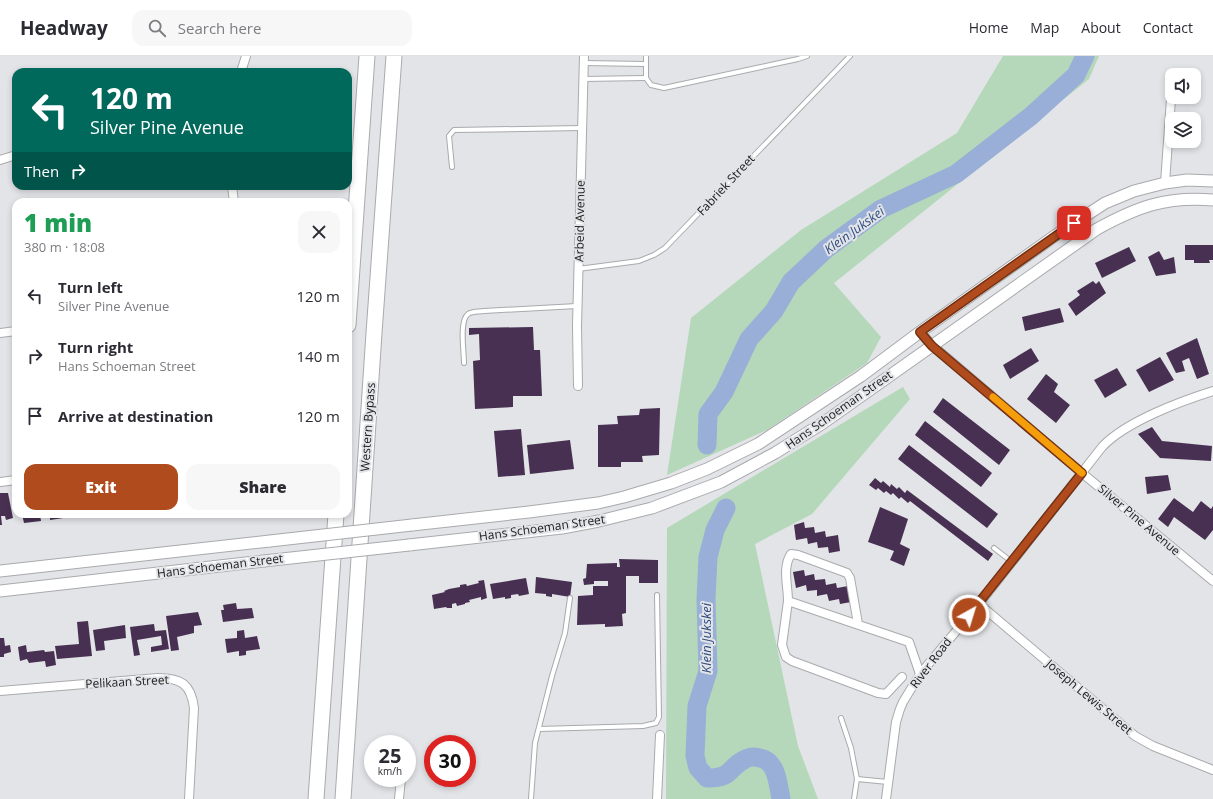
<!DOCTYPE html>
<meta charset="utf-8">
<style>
body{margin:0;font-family:"Open Sans",sans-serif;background:#f7f7f7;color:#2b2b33;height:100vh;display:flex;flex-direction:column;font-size:15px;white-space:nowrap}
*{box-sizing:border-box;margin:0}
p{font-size:13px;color:#7c7c81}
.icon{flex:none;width:22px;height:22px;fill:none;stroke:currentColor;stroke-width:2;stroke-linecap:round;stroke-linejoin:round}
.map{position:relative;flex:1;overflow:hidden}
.side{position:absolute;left:12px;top:142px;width:340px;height:320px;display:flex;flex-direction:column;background:#fff;border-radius:12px;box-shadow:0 2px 6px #0003}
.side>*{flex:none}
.banner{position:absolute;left:12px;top:12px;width:340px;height:122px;border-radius:12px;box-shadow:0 2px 6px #0003;background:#00695c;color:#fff;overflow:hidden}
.buttons{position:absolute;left:1165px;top:12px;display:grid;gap:8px}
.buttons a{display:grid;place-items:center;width:36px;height:36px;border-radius:8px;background:#fff;box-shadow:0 2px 6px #0003;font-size:20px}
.speed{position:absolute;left:364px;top:679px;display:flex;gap:8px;font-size:20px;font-weight:700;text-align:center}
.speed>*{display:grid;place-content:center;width:52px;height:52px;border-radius:50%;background:#fff;box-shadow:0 2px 6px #0003;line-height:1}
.speed small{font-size:10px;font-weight:400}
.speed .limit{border:6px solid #d22;background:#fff;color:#111}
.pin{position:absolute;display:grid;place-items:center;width:34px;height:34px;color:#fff;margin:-17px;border-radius:8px;box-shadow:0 2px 6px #0006}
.me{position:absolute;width:44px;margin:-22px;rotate:39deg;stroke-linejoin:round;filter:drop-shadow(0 0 3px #0008)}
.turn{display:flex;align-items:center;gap:14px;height:84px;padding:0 12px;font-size:18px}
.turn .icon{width:52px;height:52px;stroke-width:2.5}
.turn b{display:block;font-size:28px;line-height:34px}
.then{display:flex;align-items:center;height:38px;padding:0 12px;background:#0003;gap:8px;font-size:15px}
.round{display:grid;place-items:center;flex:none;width:42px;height:42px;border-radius:12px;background:#f7f7f7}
.overview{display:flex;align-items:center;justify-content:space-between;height:68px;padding:0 12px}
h1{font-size:24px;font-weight:800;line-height:30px;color:#1e9e55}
.action{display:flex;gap:8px;margin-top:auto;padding:8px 12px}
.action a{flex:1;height:46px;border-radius:12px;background:#b04b1d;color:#fff;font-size:16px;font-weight:800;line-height:46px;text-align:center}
.action a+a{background:#f7f7f7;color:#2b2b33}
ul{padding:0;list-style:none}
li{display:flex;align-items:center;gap:12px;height:60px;padding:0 12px}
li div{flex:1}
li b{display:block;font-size:15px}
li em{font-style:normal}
header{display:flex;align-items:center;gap:24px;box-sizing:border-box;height:56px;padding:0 20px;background:#fff;border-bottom:1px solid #e1e1e2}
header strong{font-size:19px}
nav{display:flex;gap:22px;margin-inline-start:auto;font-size:14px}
.search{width:280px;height:36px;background:#f7f7f7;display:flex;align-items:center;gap:10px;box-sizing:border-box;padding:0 14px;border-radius:12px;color:#7c7c81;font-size:15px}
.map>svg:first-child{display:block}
.green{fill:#b4d8b9}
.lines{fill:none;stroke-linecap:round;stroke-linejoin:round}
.river{stroke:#99afd8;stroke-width:19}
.building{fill:#483052}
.service-casing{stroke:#a9aaad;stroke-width:6}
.minor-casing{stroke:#a9aaad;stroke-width:10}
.secondary-casing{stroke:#a9aaad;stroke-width:13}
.motorway-casing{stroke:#a9aaad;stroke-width:17}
.service{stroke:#fff;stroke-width:4}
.minor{stroke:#fff;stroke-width:8}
.secondary{stroke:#fff;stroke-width:11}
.motorway{stroke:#fff;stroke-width:15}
.secondary-bridge-casing{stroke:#a9aaad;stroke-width:13;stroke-linecap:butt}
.secondary-bridge{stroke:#fff;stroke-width:11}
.route-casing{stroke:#723113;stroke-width:10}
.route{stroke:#b04b1d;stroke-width:7}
.slow{stroke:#f59e0b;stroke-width:7}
.labels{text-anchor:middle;stroke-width:4;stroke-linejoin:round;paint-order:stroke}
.street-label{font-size:12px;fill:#1a1a1b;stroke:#e2e4e7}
.water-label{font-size:13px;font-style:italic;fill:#314d82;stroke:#e2e4e7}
</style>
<header>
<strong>Headway</strong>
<div class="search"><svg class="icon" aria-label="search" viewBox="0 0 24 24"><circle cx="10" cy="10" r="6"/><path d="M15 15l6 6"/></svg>Search here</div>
<nav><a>Home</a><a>Map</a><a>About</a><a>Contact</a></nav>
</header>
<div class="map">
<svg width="1213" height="743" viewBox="0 0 1213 743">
<rect width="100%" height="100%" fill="#e2e4e7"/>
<g class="green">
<polygon points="1003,0 1099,0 1089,23 834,227 881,281 867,307 767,374 667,419 691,262 801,174 957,77"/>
<polygon points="903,331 910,343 812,458 755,488 798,690 818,743 666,743 667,472"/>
</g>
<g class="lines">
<g class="river">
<polyline points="707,389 708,358 724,336 749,283 774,255 791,226 826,193 881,153 956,118 1031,60 1076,19 1085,0"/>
<path d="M726,452L715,474L708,501L706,543L708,615L697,650L695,700L698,712L707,722C714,722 722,722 728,717C733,713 736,708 742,705C748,701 752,700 760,702C777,705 778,728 781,743"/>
</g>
</g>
<g class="building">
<polygon points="1185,189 1213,189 1213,204 1209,204 1210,207 1194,207 1194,204 1185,204"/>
<polygon points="1129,191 1136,205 1102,222 1095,207"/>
<polygon points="1159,195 1164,204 1174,201 1176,217 1156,220 1148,201"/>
<polygon points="1093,225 1096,228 1099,225 1106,237 1076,260 1068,248 1080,239 1077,235"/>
<polygon points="1060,252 1064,266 1025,275 1022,261"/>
<polygon points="533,271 534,294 540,294 542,340 513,340 513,351 475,353 473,305 480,304 479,278 469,279 469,272"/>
<polygon points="1197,282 1209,318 1197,323 1189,302 1182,305 1185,315 1176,317 1166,297"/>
<polygon points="1031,292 1039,305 1010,323 1003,309"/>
<polygon points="1160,301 1174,324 1149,336 1136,314"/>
<polygon points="1117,312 1127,329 1105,342 1094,324"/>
<polygon points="1046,318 1058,328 1054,336 1070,349 1056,367 1027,343"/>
<polygon points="943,342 1010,394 999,409 933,356"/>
<polygon points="660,352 659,399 642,400 643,406 621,406 621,411 598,411 598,369 618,368 617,360 639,359 640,353"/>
<polygon points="925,365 992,417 981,431 915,379"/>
<polygon points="1152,371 1162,385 1212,390 1211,405 1160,402 1138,378"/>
<polygon points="521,373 525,419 498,421 494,375"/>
<polygon points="570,384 574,413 530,418 527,389"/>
<polygon points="909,389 998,458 987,472 898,403"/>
<polygon points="1168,419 1171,434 1147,438 1145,421"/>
<polygon points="875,422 881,427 883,425 890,431 891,428 897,433 899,431 905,437 907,434 993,498 988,505 910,445 908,447 901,441 899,443 893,437 891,439 886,435 884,437 878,432 876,434 869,429"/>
<polygon points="0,437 8,437 13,462 6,464 5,460 1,460 2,469 0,469"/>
<polygon points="1174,442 1193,456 1201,445 1211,453 1213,450 1213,474 1205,484 1174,461 1168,471 1158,463"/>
<polygon points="880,451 908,463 900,488 910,493 904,510 890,504 894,495 868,486"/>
<polygon points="22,458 40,458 41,465 24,467"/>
<polygon points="50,458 69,458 70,461 50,464"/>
<polygon points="804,466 805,472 814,471 815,477 825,475 826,481 838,479 840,495 829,497 828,491 818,492 817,486 808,488 807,482 796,484 794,469"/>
<polygon points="619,503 658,504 658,527 639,527 639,520 626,520 626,557 622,558 623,570 605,571 605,568 577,569 578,540 593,539 593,530 608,530 608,525 594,525 594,528 584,529 583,523 586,522 587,508 617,507 617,511 620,511"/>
<polygon points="804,514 805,520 814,518 815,524 825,523 826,529 836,527 837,532 848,530 851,546 840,548 839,543 829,545 827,538 817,540 817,534 807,535 806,529 796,532 793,516"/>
<polygon points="536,521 572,526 570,541 552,538 552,541 546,540 546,538 535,537"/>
<polygon points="526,522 529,538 519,540 518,538 511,539 511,542 505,543 505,541 493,543 490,528"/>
<polygon points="484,524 487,542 481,544 481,541 469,544 470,546 465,547 465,548 457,550 456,547 452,548 452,552 447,552 446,551 434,553 432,539 445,536 444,535 449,533 460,531 460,529 466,528 467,530 479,527 478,525"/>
<polygon points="236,547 237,553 252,552 254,562 223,566 221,554 224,554 223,549"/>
<polygon points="198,556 202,569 194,570 194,577 177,581 179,594 171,595 166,560"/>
<polygon points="88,565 92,600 57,603 55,590 79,588 77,566"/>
<polygon points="154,568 155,575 166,574 169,593 151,596 151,591 162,589 161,580 137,584 140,599 134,600 130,571"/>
<polygon points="125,569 126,582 104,585 105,594 96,595 93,574"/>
<polygon points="244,574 245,582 257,580 260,593 246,595 246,599 239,600 239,595 227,597 225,583 237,582 237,575"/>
<polygon points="0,582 4,582 5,590 10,589 11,596 4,598 4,601 0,601"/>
<polygon points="26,589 27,596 44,594 45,596 54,595 56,609 46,611 45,605 29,607 27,603 20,605 18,591"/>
</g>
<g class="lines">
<defs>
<g id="service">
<polyline points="646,0 646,22 651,29 664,32 798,3 807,0"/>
<polyline points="584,7 645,8"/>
<polyline points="583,23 646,22"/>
<polyline points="452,111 449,80 454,74 582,72"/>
<polyline points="578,213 639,205 654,199 665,192 850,0"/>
<path d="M464,307C464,296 459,265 468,258C473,255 479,256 484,255L577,250"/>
<polyline points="994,492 1012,506"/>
<polyline points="841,662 851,692 857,723 854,743"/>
<polyline points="539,673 643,670 656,667 659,661 657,539"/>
<polyline points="857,723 888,726"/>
<polyline points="531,743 535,687 552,620 565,577 570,542"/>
</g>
<g id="minor">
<polyline points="241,16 246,0"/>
<polyline points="1173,19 1173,18"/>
<polyline points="0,104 16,99"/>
<polyline points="1165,127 1172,29"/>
<polyline points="232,130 234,146"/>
<polyline points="920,276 932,289 1082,417 1213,525"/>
<polyline points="0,277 16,275"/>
<polyline points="578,330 577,270 584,0"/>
<polyline points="0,426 16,424"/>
<polyline points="788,545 782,589 786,601 792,605 878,637 886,638 902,621"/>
<polyline points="979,548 1135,680 1153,690 1213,714"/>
<path d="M858,568L850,522L847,517L798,499L791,498C782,512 788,529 788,545L909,586L920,618"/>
<path d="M0,635L158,622C181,622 191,628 194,652L189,743"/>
<polyline points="399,743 401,722"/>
<polyline points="657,743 660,679"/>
<path d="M886,743L896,666L900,653L903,646L920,618L979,548L1102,391C1125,366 1181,345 1213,335"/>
</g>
<g id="secondary">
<polyline points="412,469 529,456 598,447 624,441 671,427 707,413 758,388 861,320 920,276 1056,179 1105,147 1134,135 1165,127 1187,124 1213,125"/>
<path d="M409,489L562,472L599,465L652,452L721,426L775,397L823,367L1097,173C1137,151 1166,140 1213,144"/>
<polyline points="0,515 270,485"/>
<polyline points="0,535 264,505"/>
</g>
<g id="motorway">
<polyline points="348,269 367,0"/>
<polyline points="316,743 336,458"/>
<polyline points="343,743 374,277 394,0"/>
</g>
</defs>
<use href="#service" class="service-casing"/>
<use href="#minor" class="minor-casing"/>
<use href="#secondary" class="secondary-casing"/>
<use href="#motorway" class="motorway-casing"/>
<use href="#service" class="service"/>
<use href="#minor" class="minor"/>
<use href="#secondary" class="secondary"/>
<use href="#motorway" class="motorway"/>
<defs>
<g id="secondary-bridge">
<polyline points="270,485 412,469"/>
<polyline points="264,505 409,489"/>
</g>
</defs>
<use href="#secondary-bridge" class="secondary-bridge-casing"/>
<use href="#secondary-bridge" class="secondary-bridge"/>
</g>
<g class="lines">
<defs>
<polyline id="route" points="969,559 1082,417 932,290 920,276 1074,167"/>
</defs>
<use href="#route" class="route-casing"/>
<use href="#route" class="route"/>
<polyline class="slow" points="993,341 1082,417"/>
</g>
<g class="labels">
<g class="street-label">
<text transform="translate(726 129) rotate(-47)" y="4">Fabriek Street</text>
<text transform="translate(580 165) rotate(-89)" y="4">Arbeid Avenue</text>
<text transform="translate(839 354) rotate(-35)" y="4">Hans Schoeman Street</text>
<text transform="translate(368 371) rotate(-86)" y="4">Western Bypass</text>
<text transform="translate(1139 464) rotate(40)" y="4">Silver Pine Avenue</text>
<text transform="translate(542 472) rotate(-8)" y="4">Hans Schoeman Street</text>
<text transform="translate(220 510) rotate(-7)" y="4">Hans Schoeman Street</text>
<text transform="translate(931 607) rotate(-53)" y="4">River Road</text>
<text transform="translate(127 626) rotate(-3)" y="4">Pelikaan Street</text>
<text transform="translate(1089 641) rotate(40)" y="4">Joseph Lewis Street</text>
</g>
<g class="water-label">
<text transform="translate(854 174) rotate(-36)" y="5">Klein Jukskei</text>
<text transform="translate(706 582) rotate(-90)" y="5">Klein Jukskei</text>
</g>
</g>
</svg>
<div class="buttons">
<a><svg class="icon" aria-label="sound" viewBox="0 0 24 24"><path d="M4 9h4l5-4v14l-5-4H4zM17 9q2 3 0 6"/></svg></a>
<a><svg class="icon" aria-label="layers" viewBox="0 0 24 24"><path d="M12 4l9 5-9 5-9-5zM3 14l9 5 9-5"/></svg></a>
</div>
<div class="speed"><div>25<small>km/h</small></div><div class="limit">30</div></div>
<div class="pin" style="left:1074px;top:167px;background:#d93025"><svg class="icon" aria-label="arrive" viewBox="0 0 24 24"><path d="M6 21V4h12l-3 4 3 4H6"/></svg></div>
<svg class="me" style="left:969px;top:559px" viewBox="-20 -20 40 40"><circle r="17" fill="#b04b1d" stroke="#fff" stroke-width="3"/><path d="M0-11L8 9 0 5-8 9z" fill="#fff"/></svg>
<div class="banner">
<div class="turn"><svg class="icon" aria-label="left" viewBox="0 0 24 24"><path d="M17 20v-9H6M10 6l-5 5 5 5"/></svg><div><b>120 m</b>Silver Pine Avenue</div></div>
<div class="then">Then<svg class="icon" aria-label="right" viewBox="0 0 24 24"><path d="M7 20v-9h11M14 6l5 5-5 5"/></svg></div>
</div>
<section class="side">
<div class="overview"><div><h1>1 min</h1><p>380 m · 18:08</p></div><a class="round"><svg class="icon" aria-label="close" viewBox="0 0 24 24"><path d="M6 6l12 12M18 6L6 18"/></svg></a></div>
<ul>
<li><svg class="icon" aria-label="left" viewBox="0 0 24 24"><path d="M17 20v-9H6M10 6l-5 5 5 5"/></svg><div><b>Turn left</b><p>Silver Pine Avenue</p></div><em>120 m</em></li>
<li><svg class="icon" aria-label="right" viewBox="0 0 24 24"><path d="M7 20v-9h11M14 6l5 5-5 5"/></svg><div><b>Turn right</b><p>Hans Schoeman Street</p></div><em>140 m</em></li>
<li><svg class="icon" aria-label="arrive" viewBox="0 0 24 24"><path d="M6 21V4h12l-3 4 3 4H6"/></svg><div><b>Arrive at destination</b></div><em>120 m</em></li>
</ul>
<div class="action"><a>Exit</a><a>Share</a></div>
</section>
</div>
